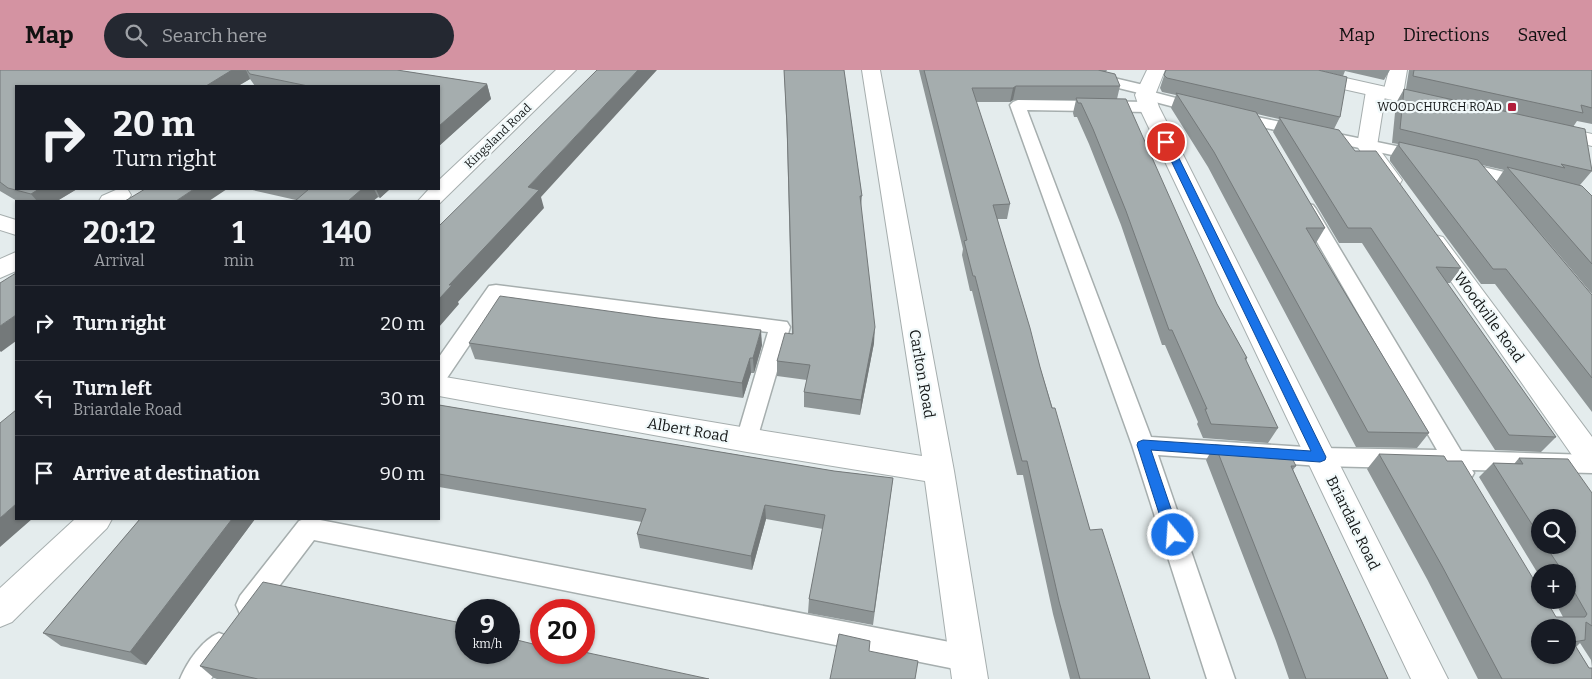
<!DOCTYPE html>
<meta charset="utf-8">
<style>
body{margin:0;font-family:Bitter,serif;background:#242831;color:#f1f3f6;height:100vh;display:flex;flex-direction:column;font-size:19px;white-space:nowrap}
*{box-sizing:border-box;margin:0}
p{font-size:16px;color:#9ea1a6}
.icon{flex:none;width:28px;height:28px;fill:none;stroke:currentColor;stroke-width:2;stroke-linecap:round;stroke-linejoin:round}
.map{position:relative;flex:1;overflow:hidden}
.sheet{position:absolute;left:15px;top:130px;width:425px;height:320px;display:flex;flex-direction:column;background:#171b24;border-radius:0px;box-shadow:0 1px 4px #0004}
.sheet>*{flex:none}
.hud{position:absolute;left:15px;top:15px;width:425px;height:105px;border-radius:0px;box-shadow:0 1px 4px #0004;background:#171b24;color:#f1f3f6;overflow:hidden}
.tools{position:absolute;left:1531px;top:439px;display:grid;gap:10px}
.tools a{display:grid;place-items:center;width:45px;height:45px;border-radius:50%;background:#171b24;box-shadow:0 1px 4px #0004;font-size:25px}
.speed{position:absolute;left:455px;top:529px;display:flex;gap:10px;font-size:25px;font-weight:700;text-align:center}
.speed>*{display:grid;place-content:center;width:65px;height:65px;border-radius:50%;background:#171b24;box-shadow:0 1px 4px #0004;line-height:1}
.speed small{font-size:12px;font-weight:400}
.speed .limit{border:8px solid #d22;background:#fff;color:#111}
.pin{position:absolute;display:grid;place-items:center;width:42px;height:42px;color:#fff;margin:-21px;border:2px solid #fff;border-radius:50%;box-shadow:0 1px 5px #0007}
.me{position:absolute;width:55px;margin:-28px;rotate:342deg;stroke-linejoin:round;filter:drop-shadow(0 0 4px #0008)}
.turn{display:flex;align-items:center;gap:18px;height:105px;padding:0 15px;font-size:22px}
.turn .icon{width:65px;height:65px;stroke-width:2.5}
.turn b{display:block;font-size:35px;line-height:42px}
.eta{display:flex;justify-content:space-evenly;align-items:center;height:85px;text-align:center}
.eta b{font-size:30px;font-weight:700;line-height:35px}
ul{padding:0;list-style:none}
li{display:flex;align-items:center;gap:15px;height:75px;padding:0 15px;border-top:1px solid #363941}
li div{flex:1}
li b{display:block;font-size:19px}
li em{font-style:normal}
header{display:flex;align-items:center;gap:30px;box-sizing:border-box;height:70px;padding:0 25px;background:#d493a2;color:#111}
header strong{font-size:24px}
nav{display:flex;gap:28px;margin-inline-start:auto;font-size:18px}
.search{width:350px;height:45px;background:#242831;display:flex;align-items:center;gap:12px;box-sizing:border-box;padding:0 18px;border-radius:28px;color:#9ea1a6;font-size:19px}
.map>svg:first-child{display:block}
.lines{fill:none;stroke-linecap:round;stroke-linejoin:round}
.service-casing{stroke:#a6aeae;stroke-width:3}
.minor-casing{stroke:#a6aeae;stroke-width:2}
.tertiary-casing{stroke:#a6aeae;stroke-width:2}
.service{fill:#fff;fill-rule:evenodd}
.minor{fill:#fff;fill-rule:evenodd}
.tertiary{fill:#fff;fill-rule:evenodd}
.wall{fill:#8e9596;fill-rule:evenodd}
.shaded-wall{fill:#74797a}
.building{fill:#a5adae;stroke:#74797a;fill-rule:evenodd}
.route{fill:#1a73e8;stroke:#114b97}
.poi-dot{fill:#b11e3b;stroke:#f1f9fa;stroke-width:2}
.labels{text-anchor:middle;stroke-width:4.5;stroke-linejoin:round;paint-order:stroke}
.far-poi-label{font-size:12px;fill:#131616;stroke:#f1f9fa;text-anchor:end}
.far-street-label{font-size:12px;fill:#131616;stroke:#f1f9fa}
.street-label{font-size:15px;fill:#131616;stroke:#f1f9fa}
</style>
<header>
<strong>Map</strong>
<div class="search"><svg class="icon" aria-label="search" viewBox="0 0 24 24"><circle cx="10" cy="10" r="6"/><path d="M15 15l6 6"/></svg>Search here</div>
<nav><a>Map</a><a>Directions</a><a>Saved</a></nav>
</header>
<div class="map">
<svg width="1592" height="609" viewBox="0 0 1592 609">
<rect width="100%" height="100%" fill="#e4eced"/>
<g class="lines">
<defs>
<g id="service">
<polygon points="1055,0 1080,0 1152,17 1154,20 1153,22 1206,36 1209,39 1206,42 1201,44 1140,28 1138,25 1139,23 1057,3"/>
<polygon points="1018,30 1149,32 1154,34 1157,37 1154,40 1149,42 1027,40 1151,367 1320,378 1437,380 1298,139 1301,135 1307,134 1313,135 1316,139 1461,381 1592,385 1592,403 1472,400 1474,403 1470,410 1462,412 1454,410 1447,399 1320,396 1158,385 1235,609 1207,609 1132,375 1010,35 1013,32"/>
<polygon points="1257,47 1420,81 1426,83 1428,86 1426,89 1420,91 1252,55 1249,52 1252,49"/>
<polygon points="1462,92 1533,109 1535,113 1533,117 1527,118 1456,101 1454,97 1456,93"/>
<polygon points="496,215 787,252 790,257 755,376 747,379 739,376 736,370 768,262 501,228 447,308 439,311 439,287 489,216"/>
<polygon points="304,449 315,449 965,575 975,579 979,588 975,597 965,601 314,470 258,544 249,547 240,544 236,535 240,526 299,451"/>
<path d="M219,563L229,567L233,576L229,585L211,609H180C187,592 202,570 219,563Z"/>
</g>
<g id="minor">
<polygon points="556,0 576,0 439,134 439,131 418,131 429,119 439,119 439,110"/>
<polygon points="862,0 880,0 954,401 988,609 952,609 925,411 747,382 439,326 439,306 747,358 922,386"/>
<polygon points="1147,0 1165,0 1155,25 1159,37 1448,609 1411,609 1139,37 1135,25"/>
<polygon points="1389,0 1407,0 1403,24 1400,28 1393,30 1385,26 1377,76 1402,110 1399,115 1391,117 1383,115 1357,76 1366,21 1369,17 1376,15 1384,19"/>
<polygon points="118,119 128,120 131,125 128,130 99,131 102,126"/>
<polygon points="0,145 16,150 16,165 0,160"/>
<polygon points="1435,165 1443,167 1592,367 1592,402 1581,398 1427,177 1423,172 1427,167"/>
<polygon points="16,182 16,201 0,208 0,189"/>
<polygon points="75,449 112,449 107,458 12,552 0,557 0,518"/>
</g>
<g id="tertiary">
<polygon points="1276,0 1310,0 1444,30 1447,34 1444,38 1437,40 1285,6 1278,4"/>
<polygon points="1549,54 1592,64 1592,76 1542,64 1539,60 1542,56"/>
</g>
</defs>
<use href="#service" class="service-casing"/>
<use href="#minor" class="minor-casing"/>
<use href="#tertiary" class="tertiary-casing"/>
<use href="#service" class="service"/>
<use href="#minor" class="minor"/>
<use href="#tertiary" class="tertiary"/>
</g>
<g class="wall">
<polygon points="0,0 397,0 487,14 491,29 439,76 439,16 255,16 250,9 238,16 16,16 77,119 57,131 17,131 0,121"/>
<polygon points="784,0 844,0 862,126 861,137 874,273 860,345 804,337 804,322 807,310 777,306 777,291 792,264 787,69"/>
<polygon points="919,0 1107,0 1106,2 1120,16 1117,29 1217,234 1247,288 1246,291 1278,358 1268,373 1203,368 1197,354 1198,352 1165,275 1162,275 1121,155 1089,74 1077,47 1074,47 1073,43 1076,30 1013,30 1010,32 976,32 1010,134 1007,149 997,149 1040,297 1090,460 1150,609 1070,609 1053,544 1023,405 1017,405 972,221 970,221 962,185 963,179"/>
<polygon points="1166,0 1340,47 1334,59 1461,198 1450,213 1447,213 1556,367 1541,382 1495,380 1362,173 1339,173 1273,62 1279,49 1257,44 1325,158 1316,173 1315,173 1429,363 1417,378 1356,377 1208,97 1171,38 1176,25 1162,22 1160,18"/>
<polygon points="1318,0 1390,0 1384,10 1345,1 1343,6"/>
<path d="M1409,0H1592V54L1577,51L1573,57L1592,101L1580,115L1592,126V224L1532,153L1592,225V342L1495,214H1481L1390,91V87L1398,74L1392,73L1396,33L1404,19H1406ZM1482,95L1504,100L1496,112Z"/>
<polygon points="248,119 390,119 380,128 378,127 373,131 295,131 296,130"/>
<polygon points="469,273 762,275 754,303 751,303 743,328 475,289"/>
<polygon points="439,335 834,401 893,408 873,555 808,543 809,529 823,459 766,449 752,500 640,478 637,464 642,452 439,417"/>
<polygon points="1215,375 1296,396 1293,400 1388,609 1289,609 1276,571 1206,390"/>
<path d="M1379,384L1556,547H1563L1554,530H1568V502H1540V507L1479,407L1493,393L1514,394L1519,388L1592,423V609H1478L1427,509L1367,399ZM1540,448L1568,475H1540ZM1580,573L1591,590L1592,598H1589L1576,577Z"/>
<polygon points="140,449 255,449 146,595 61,576 43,563"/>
<polygon points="466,582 541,582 709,609 217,609 214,608 200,596"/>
</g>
<g class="shaded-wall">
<polygon points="232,0 246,0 250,9 238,16 206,16"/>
<polygon points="638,0 657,0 541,127 544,138 458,232 459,234 439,257 439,229 449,215 528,117"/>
<polygon points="487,14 491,29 439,76 439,56"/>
<polygon points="1016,16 1013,30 1010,32 1013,18"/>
<polygon points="39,119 77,119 57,131 37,131 31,124"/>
<polygon points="194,119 227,119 209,131 176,131"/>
<polygon points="362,119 374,119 378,127 373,131 348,131"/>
<polygon points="376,119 390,119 380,128"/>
<polygon points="16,245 16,271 1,282 0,281 0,256"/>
<polygon points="875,257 874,273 860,345 861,330"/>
<polygon points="761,260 762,275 754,303 753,288"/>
<polygon points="750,288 751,303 743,328 742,313"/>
<polygon points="16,434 16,449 32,449 0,477 0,448"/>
<polygon points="765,435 766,449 752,500 751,486"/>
<polygon points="232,449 255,449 146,595 130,582"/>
</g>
<g class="building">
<polygon points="0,0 232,0 206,16 16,16 16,119 39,119 31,124 8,118 0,112"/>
<polygon points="247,0 397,0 487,14 439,56 439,16 308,16 250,4"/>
<polygon points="597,0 638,0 528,117 539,120 449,215 452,215 439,229 439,156"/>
<polygon points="784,0 844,0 862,126 860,126 875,257 861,330 804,322 810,295 777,291 785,263 793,264 787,55"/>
<polygon points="924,0 1098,0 1115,4 1120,16 1016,16 1013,18 972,18 1010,134 993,135 1030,258 1040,297 1052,338 1055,338 1090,460 1102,459 1150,609 1080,609 1059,531 1027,391 1022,391 975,206 973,206 964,171 967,170"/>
<polygon points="1166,0 1318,0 1347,7 1340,47 1167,8 1164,5"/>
<polygon points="1414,0 1592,0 1592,38 1581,35 1583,43 1413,6"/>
<polygon points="1404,19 1585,59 1592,101 1561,94 1565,98 1400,59"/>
<polygon points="1176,23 1256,42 1325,158 1306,158 1429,363 1368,362 1214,82"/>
<polygon points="1076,28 1126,29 1217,234 1247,288 1245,288 1278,358 1211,354 1205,339 1207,339 1172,260 1169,260 1126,141 1093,59 1081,33 1078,33"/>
<polygon points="1279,47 1339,60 1355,81 1376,81 1461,198 1436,197 1556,367 1509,365 1371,158 1348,158"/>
<polygon points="1399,72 1478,90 1592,225 1592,308 1506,199 1493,199 1399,76"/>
<polygon points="1507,97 1582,116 1592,126 1592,194"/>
<polygon points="145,119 194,119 176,131 125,131"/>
<polygon points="308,119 362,119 348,131 295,131 309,119"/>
<polygon points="16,203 16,245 0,256 0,213"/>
<polygon points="500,226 658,248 761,260 753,288 750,288 742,313 469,273"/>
<polygon points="439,335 834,401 893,408 874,542 809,529 825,445 765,435 751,486 637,464 646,439 439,404"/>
<polygon points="16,340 16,434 0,448 0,353"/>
<polygon points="1215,375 1288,380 1296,396 1291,396 1388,609 1306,609 1287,558"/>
<path d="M1379,384L1444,386L1447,391H1462L1540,520V530H1546L1556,547H1585L1587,544L1571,516L1568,515V502H1559V496L1545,475H1568V448H1540V467L1493,393L1523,394L1519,388L1568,389L1592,423V556L1586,552L1585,570L1573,572L1589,598H1592V609H1502L1442,496ZM1540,558H1568V585H1540Z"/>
<polygon points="140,449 232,449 130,582 43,563"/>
<polygon points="263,512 466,554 466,582 509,582 509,568 541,576 541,582 584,582 709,609 258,609 200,596"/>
<polygon points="839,564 870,571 869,581 918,591 915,609 830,609"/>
</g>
<polygon class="route" points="1166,69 1171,72 1326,387 1325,390 1320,392 1151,380 1180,465 1178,469 1173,471 1168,469 1166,465 1137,375 1138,372 1143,370 1311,381 1162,72"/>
<rect class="poi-dot" x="1507" y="32" width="10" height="10" rx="2.5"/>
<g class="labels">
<g class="far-poi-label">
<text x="1502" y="41">WOODCHURCH ROAD</text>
</g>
<g class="far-street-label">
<text transform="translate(498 66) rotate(-44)" y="4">Kingsland Road</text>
</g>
<g class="street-label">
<text transform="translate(1489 247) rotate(54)" y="5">Woodville Road</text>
<text transform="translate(922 304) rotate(80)" y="5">Carlton Road</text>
<text transform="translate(688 360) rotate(10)" y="5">Albert Road</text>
<text transform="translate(1353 453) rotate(64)" y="5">Briardale Road</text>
</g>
</g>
</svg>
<div class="tools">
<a><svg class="icon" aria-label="search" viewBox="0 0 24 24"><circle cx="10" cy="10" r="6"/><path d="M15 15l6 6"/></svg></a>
<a>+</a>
<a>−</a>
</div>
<div class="speed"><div>9<small>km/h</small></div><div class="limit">20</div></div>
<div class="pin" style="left:1166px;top:72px;background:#d93025"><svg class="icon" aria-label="arrive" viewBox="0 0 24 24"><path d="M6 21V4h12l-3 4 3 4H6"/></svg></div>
<svg class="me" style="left:1173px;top:465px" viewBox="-20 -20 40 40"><circle r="17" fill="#1a73e8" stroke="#fff" stroke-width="3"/><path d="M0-11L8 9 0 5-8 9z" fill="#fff"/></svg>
<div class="hud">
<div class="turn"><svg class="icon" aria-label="right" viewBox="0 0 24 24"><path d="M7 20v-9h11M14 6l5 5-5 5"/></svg><div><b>20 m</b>Turn right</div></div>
</div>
<section class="sheet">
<div class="eta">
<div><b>20:12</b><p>Arrival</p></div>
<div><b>1</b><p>min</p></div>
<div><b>140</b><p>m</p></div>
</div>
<ul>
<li><svg class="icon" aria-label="right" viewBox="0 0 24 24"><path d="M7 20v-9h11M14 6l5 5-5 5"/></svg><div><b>Turn right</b></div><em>20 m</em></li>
<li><svg class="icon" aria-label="left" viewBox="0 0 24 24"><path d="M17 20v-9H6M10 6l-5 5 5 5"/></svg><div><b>Turn left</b><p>Briardale Road</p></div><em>30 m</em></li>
<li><svg class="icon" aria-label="arrive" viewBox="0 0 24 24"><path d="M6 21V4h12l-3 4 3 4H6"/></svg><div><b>Arrive at destination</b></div><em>90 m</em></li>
</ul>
</section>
</div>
